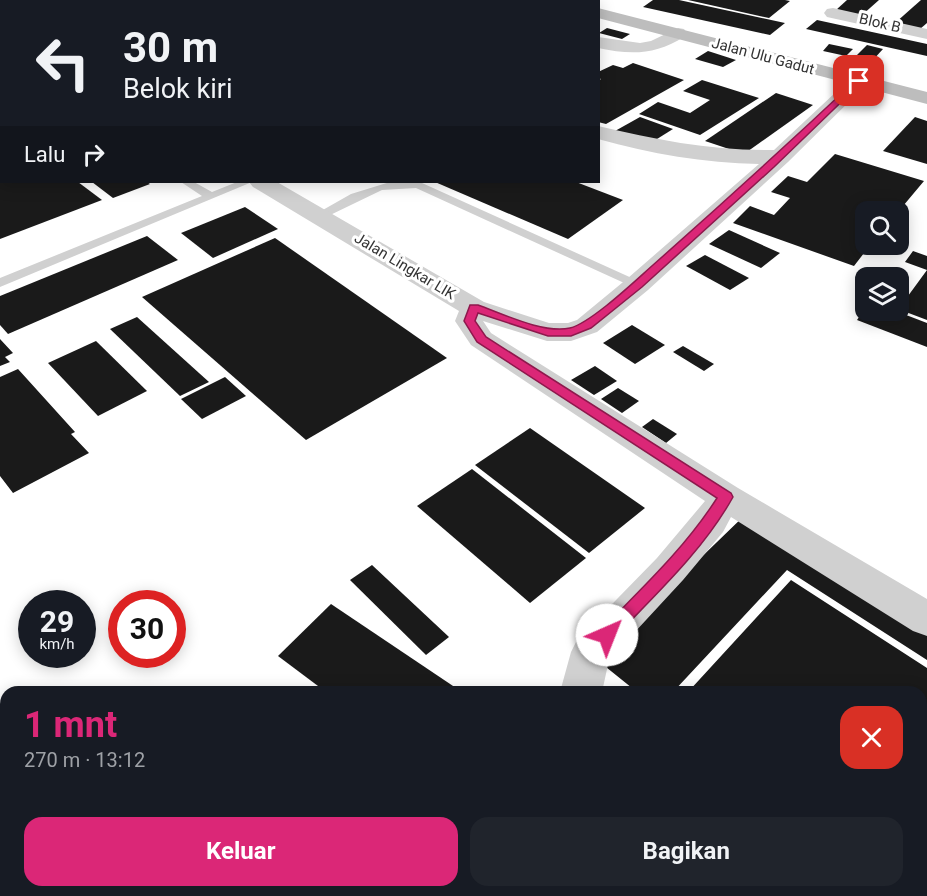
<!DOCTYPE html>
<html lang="id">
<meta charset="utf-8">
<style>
body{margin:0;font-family:Roboto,sans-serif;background:#20242c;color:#f1f3f6;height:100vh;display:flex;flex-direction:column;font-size:22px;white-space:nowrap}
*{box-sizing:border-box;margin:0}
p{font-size:20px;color:#9ea1a6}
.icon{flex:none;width:33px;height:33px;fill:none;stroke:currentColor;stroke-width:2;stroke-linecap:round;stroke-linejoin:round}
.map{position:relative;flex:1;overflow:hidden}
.side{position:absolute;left:0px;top:686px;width:927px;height:212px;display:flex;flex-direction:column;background:#171b24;border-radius:18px 18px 0 0;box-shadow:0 3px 15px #0003}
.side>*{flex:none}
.hud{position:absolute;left:0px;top:0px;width:600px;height:183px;box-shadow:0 3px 15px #0003;background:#171b24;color:#f1f3f6;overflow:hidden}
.tools{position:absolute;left:855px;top:201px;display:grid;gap:12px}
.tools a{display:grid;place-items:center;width:54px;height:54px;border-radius:12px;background:#171b24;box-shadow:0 3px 15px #0003;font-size:30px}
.speed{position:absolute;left:18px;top:590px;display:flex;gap:12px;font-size:30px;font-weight:700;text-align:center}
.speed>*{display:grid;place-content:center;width:78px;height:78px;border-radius:50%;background:#171b24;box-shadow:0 3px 15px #0003;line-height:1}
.speed small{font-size:15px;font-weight:400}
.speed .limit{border:9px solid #d22;background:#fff;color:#111}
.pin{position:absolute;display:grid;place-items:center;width:51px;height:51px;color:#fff;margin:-26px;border-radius:12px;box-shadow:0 3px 9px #0006}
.me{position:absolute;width:66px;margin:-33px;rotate:44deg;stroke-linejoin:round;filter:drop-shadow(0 0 4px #0008)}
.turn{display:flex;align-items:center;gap:21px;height:126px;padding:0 24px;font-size:27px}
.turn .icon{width:78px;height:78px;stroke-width:2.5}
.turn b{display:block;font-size:42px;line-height:51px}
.then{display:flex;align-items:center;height:57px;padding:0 24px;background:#0003;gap:12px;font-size:22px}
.round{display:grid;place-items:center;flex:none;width:63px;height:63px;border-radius:18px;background:#20242c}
.headline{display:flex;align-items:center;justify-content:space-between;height:102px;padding:0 24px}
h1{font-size:36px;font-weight:700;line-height:45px;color:#db2777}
.action{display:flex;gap:12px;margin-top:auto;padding:12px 24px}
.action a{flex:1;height:69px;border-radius:18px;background:#db2777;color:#fff;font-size:24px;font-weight:700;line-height:69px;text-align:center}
.action a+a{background:#20242c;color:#f1f3f6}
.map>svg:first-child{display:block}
.building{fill:#1a1a1a}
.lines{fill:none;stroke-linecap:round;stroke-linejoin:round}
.lane{fill:#d0d0d0;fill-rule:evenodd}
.street{fill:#d0d0d0;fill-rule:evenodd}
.secondary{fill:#bdbdbd;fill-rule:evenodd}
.route{fill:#db2777;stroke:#8e194d;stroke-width:1.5}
.labels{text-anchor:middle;stroke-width:6;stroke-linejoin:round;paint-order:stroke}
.far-street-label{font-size:15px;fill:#333;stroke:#fff}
</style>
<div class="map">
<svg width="927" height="896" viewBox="0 0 927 896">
<rect width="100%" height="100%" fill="#fff"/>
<g class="building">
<polygon points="653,0 679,0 785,23 770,35 643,7"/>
<polygon points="688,0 785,0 790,1 769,18"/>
<polygon points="847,0 879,0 861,16 836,10"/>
<polygon points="921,0 927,0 927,23 920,29 895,23"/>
<polygon points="817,20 927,44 927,56 806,29"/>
<polygon points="607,28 630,34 622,39 599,33"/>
<polygon points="829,44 853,49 846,56 823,51"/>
<polygon points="867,45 883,49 872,61 855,57"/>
<polygon points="708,51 736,60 723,67 695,59"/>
<polygon points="633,63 684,80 606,124 598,122 598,81 601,79 598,78 598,72 613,65 623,68"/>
<polygon points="702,80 759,98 700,135 639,114 658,102 690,113 710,100 683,91"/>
<polygon points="776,93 813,105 744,154 705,141"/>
<polygon points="640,117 673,129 649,144 615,131"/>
<polygon points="915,117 927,121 927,164 883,151"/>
<polygon points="835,154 924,181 898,212 866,212 866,244 871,244 854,266 733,223 750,206 774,215 790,198 771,192 788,176 807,182"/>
<polygon points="0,182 78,182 102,200 0,239"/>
<polygon points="92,182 147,182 150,184 113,198"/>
<polygon points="435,182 576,182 623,200 568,239"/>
<polygon points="245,207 278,229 213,258 181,233"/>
<polygon points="729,230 780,253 761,268 709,244"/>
<polygon points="147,236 178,260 8,334 0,325 0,296"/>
<polygon points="275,238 447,358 306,440 142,297"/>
<polygon points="913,251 927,256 927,320 898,309 898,293 908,296 927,270 905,262"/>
<polygon points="705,255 749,278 730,290 686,266"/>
<polygon points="864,310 893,310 927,323 927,347 857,320"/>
<polygon points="137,317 209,382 180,396 110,329"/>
<polygon points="632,325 665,345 635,364 603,343"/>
<polygon points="0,339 13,353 5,357 10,362 0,366"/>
<polygon points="96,341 147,391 98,416 48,363"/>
<polygon points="683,346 714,364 704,371 673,352"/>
<polygon points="595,366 617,381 594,395 571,380"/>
<polygon points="18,369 75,432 71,434 89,453 13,493 0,476 0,377"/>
<polygon points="225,377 246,396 202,419 181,399"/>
<polygon points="618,388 639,401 622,413 601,399"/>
<polygon points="653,419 677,434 666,443 642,427"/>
<polygon points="530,428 645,508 589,553 475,465"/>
<polygon points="472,469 586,558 530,603 417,506"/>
<polygon points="747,513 927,625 927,660 787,570 673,692 637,692 596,659"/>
<polygon points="372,565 449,637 426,655 350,580"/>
<polygon points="791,580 927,668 927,710 921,719 921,692 688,692"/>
<polygon points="331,604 462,692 326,692 278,656"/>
<polygon points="927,751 927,865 921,875 921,760"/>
<polygon points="569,891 682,891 683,893 570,896"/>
<polygon points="736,891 784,891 789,896 742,896"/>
<polygon points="833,891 911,891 908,896 829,896"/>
</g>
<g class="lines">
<g class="lane">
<rect x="0" y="98" width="2" height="6"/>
<polygon points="181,182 194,182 212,192 237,182 252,182 0,287 0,278 202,196"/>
<polygon points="390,182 422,183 645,284 638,288 633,287 416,188 382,190 324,218 320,219 314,215 351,194"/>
</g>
<g class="street">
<polygon points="833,8 927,29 927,39 827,17 824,13 827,9"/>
<path d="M678,28L684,29L687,33L684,37C655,55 631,55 598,48V37L640,43L651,41Z"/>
<rect x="0" y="34" width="2" height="10"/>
<path d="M859,75L866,77L869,81L866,85L788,162L648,290L597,332L571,341H547L483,321L491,333L738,488L927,599V636L913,631L731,517L723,532L683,580L609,660L602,692H560L571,652L577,640L657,558L705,501L471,345L455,321L459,311L253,187L249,182H277L484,302L549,323H568L577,320L628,278L759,164C704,163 651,154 598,139V126C657,140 713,151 774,150L852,77Z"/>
<polygon points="927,853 927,896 900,896 898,891 921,891 921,855"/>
<polygon points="704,891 757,891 759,896 706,896"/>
</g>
<g class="secondary">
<polygon points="539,0 559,0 560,2 540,2"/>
<polygon points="598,8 927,92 927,104 598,18"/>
</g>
</g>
<path class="route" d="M856,80L863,81L774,167L642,287L591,328L571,336H548L478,313L475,321L486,337L731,493L733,497C703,551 655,595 612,640L607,642L601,640L598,635L601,630C642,588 685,548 717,498L477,342L464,321L470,305H478C503,314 544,334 570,328C591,323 636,280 653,265C722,204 789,143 856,80Z"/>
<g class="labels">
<g class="far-street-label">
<text transform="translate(880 23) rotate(13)" y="5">Blok B</text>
<text transform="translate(763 56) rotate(15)" y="5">Jalan Ulu Gadut</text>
<text transform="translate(405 266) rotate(31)" y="5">Jalan Lingkar LIK</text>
</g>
</g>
</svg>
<div class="tools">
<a><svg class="icon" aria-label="search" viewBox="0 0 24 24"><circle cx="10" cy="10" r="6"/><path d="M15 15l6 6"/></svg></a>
<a><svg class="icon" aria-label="layers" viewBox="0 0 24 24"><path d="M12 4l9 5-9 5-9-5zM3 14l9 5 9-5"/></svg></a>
</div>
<div class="speed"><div>29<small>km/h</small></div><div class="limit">30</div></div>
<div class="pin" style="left:859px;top:81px;background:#d93025"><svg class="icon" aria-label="arrive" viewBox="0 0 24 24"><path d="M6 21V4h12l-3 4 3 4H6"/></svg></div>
<svg class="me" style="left:607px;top:635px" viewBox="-20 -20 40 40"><circle r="19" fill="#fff"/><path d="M0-13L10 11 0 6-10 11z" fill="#db2777"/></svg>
<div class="hud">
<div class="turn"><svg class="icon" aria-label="left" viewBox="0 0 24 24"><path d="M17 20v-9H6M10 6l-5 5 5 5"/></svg><div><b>30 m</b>Belok kiri</div></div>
<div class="then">Lalu<svg class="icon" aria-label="right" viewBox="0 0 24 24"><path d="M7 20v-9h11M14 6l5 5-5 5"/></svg></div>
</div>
<section class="side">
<div class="headline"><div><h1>1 mnt</h1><p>270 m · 13:12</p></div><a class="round" style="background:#d93025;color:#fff"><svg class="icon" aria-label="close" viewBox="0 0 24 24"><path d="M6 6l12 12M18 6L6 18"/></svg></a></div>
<div class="action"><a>Keluar</a><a>Bagikan</a></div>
</section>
</div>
